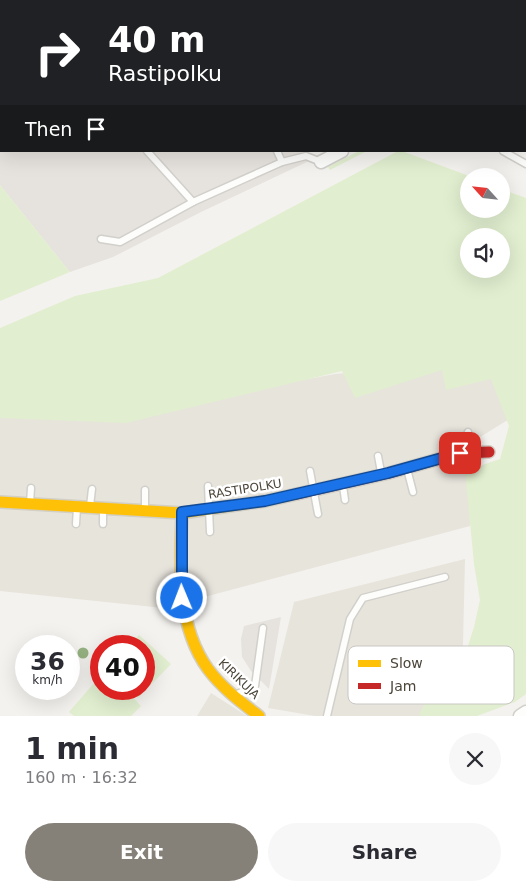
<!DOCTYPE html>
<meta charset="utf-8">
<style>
body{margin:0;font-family:"DejaVu Sans",sans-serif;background:#f7f7f7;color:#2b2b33;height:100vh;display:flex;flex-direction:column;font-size:19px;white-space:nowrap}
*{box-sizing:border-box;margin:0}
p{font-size:16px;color:#7c7c81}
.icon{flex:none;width:28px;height:28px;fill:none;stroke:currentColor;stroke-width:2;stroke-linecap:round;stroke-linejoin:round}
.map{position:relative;height:716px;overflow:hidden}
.details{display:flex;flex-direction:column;background:#fff;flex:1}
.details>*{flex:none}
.top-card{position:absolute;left:0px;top:0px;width:526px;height:152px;box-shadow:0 5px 20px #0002;background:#202124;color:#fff;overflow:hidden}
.needle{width:32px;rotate:297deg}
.buttons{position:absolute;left:460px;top:168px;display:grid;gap:10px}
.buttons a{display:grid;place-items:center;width:50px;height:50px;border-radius:50%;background:#fff;box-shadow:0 5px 20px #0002;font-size:25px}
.speed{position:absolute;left:15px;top:635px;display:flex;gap:10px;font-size:25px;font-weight:700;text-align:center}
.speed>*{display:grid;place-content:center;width:65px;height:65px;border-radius:50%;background:#fff;box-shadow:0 5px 20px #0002;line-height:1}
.speed small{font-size:12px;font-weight:400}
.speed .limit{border:8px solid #d22;background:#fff;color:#111}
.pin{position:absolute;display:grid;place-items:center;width:42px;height:42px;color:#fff;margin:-21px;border-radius:10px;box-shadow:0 2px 8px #0006}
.me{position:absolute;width:55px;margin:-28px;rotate:359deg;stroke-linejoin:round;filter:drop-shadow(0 0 4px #0008)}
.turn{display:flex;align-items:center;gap:18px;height:105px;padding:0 25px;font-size:22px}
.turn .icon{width:65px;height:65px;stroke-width:2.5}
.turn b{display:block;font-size:35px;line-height:42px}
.then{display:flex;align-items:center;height:48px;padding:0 25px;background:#0003;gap:10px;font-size:19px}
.round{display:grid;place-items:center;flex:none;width:52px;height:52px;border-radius:26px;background:#f7f7f7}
.head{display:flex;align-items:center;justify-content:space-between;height:85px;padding:0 25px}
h1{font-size:30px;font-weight:700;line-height:38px}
.primary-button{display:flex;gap:10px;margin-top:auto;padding:10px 25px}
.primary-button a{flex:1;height:58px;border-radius:30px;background:#868178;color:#fff;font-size:20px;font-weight:700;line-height:58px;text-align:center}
.primary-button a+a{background:#f7f7f7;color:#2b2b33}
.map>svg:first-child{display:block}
.residential{fill:#e7e4dc}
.industrial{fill:#e6e2de}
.green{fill:#e1eecf;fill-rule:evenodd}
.parking{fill:#e6e3df}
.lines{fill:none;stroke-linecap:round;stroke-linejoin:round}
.lane-casing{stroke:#d2d0cb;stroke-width:9}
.street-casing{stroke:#d2d0cb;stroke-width:15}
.slow-casing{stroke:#d3cfc5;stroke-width:14}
.jam-casing{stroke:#d3cfc5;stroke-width:14}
.lane{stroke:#fdfdfc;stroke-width:6}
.street{stroke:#fdfdfc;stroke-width:12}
.slow{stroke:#ffc107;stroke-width:11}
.jam{stroke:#c62828;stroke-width:11}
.tree{fill:#96b382}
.route-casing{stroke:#114b97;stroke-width:12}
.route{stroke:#1a73e8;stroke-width:9}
.labels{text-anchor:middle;stroke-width:5;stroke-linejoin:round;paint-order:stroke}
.street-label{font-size:12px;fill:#4b4439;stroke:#fff}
.key{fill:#fff;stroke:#c9c7c4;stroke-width:1}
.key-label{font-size:14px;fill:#4b4439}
</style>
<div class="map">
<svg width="526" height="716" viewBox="0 0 526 716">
<rect width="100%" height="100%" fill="#f4f2ee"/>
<g class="residential">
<polygon points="481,361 517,414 469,444 470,526 163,608 0,591 0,415 135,411 335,374"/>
<polygon points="465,559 463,645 442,716 315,716 268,708 294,602"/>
<polygon points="211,693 247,716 197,716"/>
</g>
<polygon class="industrial" points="0,0 251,1 1,1 1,151 301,151 311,160 201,212 113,257 70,272 0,185"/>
<g class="green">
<polygon points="251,0 363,0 364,1 251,1"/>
<polygon points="359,151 367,151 330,170 328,167"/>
<path d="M398,151H402L469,176V209H501V189L526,198V694L515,702L477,716H422L419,714L439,678L452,662L466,652L474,627L480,600L474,564L465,471L500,459L509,426L491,379L446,390L442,370L355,398L342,371L126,423L0,418V328L75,296L158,278ZM469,236H501V269H469Z"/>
<polygon points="0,185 70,272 0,301"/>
<polygon points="139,635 171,664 138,698 128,689 144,689 144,646 128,646"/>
<polygon points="101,675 101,689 125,689 139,704 141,706 131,716 74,716 69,712"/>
</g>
<polygon class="parking" points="281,617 269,689 251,671 242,657 241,639 244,626"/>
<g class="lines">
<defs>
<g id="lane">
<polyline points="73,0 73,1"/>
<polyline points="207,0 208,1"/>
<polyline points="486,0 487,1"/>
<polyline points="0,95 1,95"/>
<polyline points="147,151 193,202 282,162 306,156 321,162"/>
<polyline points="277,151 282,162"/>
<polyline points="503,151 526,164"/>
<polyline points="101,239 120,242 193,202"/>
<polyline points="461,449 468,432"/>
<polyline points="378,456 381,472"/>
<polyline points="407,469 413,492"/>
<polyline points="310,471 318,514"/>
<polyline points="208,486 210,532"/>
<polyline points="343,486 345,500"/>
<polyline points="30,503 31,488"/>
<polyline points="90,506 92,489"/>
<polyline points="145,509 145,490"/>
<polyline points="76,524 77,508"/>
<polyline points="103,524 103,509"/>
<polyline points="237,694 255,686 263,628"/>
<polyline points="327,716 350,619 363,598 445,577"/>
</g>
<g id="street">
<polyline points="525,54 526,54"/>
<polyline points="321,162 342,151"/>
<polyline points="520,716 526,712"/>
</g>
<g id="slow">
<polyline points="0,502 182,513 265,501 297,494"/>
<path d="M182,513C180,564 176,625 208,669C222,688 241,702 259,716"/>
</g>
<polyline id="jam" points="297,494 389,473 460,453 489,452"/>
</defs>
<use href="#lane" class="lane-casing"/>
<use href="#street" class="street-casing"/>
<use href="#slow" class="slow-casing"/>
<use href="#jam" class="jam-casing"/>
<use href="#lane" class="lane"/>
<use href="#street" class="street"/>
<use href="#slow" class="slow"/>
<use href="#jam" class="jam"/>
</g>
<circle class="tree" cx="83" cy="653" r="5.5"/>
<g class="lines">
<defs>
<polyline id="route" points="182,598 182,512 265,501 388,473 460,453"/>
</defs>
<use href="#route" class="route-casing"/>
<use href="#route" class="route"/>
</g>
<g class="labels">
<g class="street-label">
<text transform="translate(245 489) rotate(-9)" y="4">RASTIPOLKU</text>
<text transform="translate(239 679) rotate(44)" y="4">KIRIKUJA</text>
</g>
</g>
<rect x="348" y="646" width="166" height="58" rx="8" class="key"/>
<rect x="358" y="660" width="23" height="7" fill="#ffc107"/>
<rect x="358" y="683" width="23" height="6" fill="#c62828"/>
<g class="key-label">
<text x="390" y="668">Slow</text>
<text x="390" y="691">Jam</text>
</g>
</svg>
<div class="buttons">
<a><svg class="needle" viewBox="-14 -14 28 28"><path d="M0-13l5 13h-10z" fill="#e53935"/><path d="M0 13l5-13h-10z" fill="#7c7c81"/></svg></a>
<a><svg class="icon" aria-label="sound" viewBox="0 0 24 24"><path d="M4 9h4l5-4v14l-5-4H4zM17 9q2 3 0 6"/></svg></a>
</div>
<div class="speed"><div>36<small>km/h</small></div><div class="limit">40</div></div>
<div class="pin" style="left:460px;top:453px;background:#d93025"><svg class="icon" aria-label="arrive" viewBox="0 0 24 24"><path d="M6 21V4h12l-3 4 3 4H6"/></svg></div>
<svg class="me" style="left:182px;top:598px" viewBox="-20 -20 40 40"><circle r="17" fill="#1a73e8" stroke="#fff" stroke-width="3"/><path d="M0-11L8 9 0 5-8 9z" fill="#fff"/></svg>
<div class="top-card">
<div class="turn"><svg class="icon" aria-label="right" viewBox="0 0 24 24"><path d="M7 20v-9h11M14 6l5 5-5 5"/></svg><div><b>40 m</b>Rastipolku</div></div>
<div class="then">Then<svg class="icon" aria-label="arrive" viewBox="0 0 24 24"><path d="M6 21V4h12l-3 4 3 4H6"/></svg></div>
</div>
</div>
<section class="details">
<div class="head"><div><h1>1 min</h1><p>160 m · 16:32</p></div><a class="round"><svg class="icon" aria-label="close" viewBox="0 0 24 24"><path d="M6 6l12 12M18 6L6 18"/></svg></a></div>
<div class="primary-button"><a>Exit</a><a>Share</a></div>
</section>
